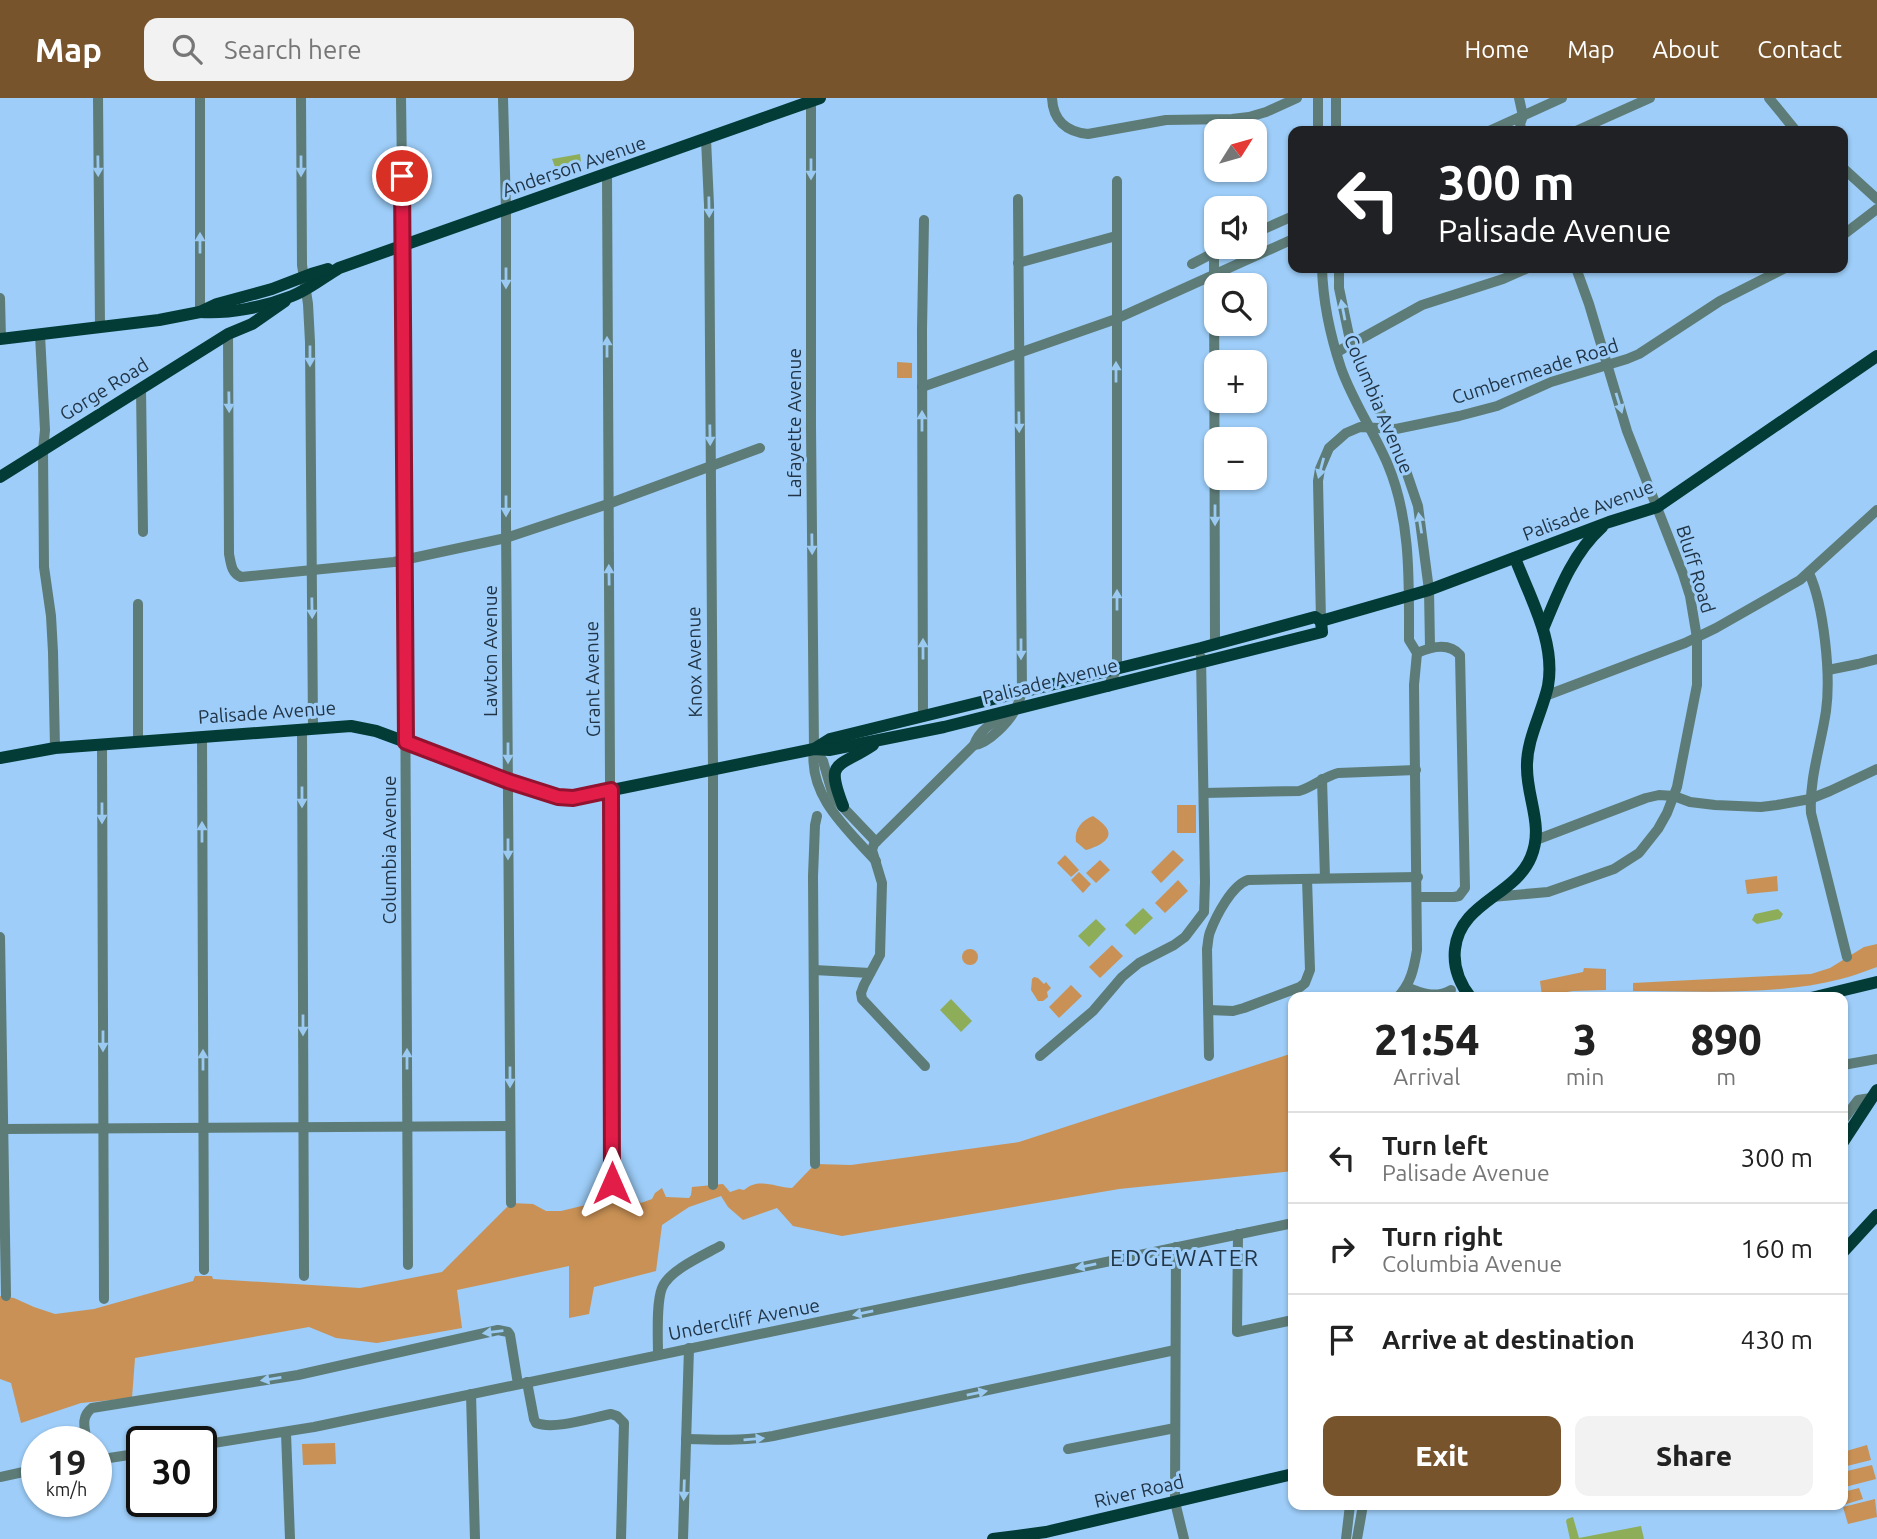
<!DOCTYPE html>
<meta charset="utf-8">
<style>
body{margin:0;font-family:Ubuntu,sans-serif;background:#f2f2f2;color:#222;height:100vh;display:flex;flex-direction:column;font-size:26px;white-space:nowrap}
*{box-sizing:border-box;margin:0}
p{font-size:23px;color:#767676}
.icon{flex:none;width:38px;height:38px;fill:none;stroke:currentColor;stroke-width:2;stroke-linecap:round;stroke-linejoin:round}
.map{position:relative;flex:1;overflow:hidden}
.details{position:absolute;left:1288px;top:894px;width:560px;height:518px;display:flex;flex-direction:column;background:#fff;border-radius:14px;box-shadow:0 2px 5px #0004}
.details>*{flex:none}
.top-card{position:absolute;left:1288px;top:28px;width:560px;height:147px;border-radius:14px;box-shadow:0 2px 5px #0004;background:#202124;color:#fff;overflow:hidden}
.needle{width:46px;rotate:53deg}
.fabs{position:absolute;left:1204px;top:21px;display:grid;gap:14px}
.fabs a{display:grid;place-items:center;width:63px;height:63px;border-radius:14px;background:#fff;box-shadow:0 2px 5px #0004;font-size:35px}
.speed{position:absolute;left:21px;top:1328px;display:flex;gap:14px;font-size:35px;font-weight:700;text-align:center}
.speed>*{display:grid;place-content:center;width:91px;height:91px;border-radius:50%;background:#fff;box-shadow:0 2px 5px #0004;line-height:1}
.speed small{font-size:18px;font-weight:400}
.speed .limit{border:4px solid #111;border-radius:10px;background:#fff;color:#111}
.pin{position:absolute;display:grid;place-items:center;width:60px;height:60px;color:#fff;margin:-30px;border:4px solid #fff;border-radius:50%;box-shadow:0 2px 7px #0007}
.me{position:absolute;width:77px;margin:-38px;rotate:0deg;stroke-linejoin:round;filter:drop-shadow(0 0 5px #0008)}
.turn{display:flex;align-items:center;gap:24px;height:147px;padding:0 35px;font-size:32px}
.turn .icon{width:91px;height:91px;stroke-width:2.5}
.turn b{display:block;font-size:49px;line-height:60px}
.eta{display:flex;justify-content:space-evenly;align-items:center;height:119px;text-align:center}
.eta b{font-size:42px;font-weight:800;line-height:49px}
.button{display:flex;gap:14px;margin-top:auto;padding:14px 35px}
.button a{flex:1;height:80px;border-radius:14px;background:#78542d;color:#fff;font-size:28px;font-weight:800;line-height:80px;text-align:center}
.button a+a{background:#f2f2f2;color:#222}
ul{padding:0;list-style:none}
li{display:flex;align-items:center;gap:21px;height:91px;padding:0 35px;border-top:2px solid #e0e0e0}
li div{flex:1}
li b{display:block;font-size:26px}
li em{font-style:normal}
header{display:flex;align-items:center;gap:42px;box-sizing:border-box;height:98px;padding:0 35px;background:#78542d;color:#fff}
header strong{font-size:33px}
nav{display:flex;gap:38px;margin-inline-start:auto;font-size:24px}
.search{width:490px;height:63px;background:#f2f2f2;display:flex;align-items:center;gap:18px;box-sizing:border-box;padding:0 24px;border-radius:14px;color:#767676;font-size:26px}
.map>svg:first-child{display:block}
.green{fill:#c99155}
.water{fill:#8dad59}
.lines{fill:none;stroke-linecap:round;stroke-linejoin:round}
.minor{stroke:#5d7b77;stroke-width:10}
.major{stroke:#033b37;stroke-width:12}
.oneway{fill:#9ac9f2}
.route-casing{stroke:#92132f;stroke-width:18}
.route{stroke:#e11d48;stroke-width:12}
.labels{text-anchor:middle;stroke-width:6;stroke-linejoin:round;paint-order:stroke}
.street-label{font-size:19px;fill:#223547;stroke:#9dcdf8}
.quarter-label{font-size:23px;letter-spacing:2px;fill:#223547;stroke:#9dcdf8}
</style>
<header>
<strong>Map</strong>
<div class="search"><svg class="icon" aria-label="search" viewBox="0 0 24 24"><circle cx="10" cy="10" r="6"/><path d="M15 15l6 6"/></svg>Search here</div>
<nav><a>Home</a><a>Map</a><a>About</a><a>Contact</a></nav>
</header>
<div class="map">
<svg width="1877" height="1441" viewBox="0 0 1877 1441">
<rect width="100%" height="100%" fill="#9dcdf8"/>
<g class="green">
<polygon points="897,264 912,265 912,280 897,280"/>
<rect x="1177" y="707" width="19" height="28"/>
<path d="M1093,718C1108,728 1117,738 1097,748C1094,749 1088,752 1086,752C1084,751 1078,745 1076,744C1074,731 1082,722 1093,718Z"/>
<polygon points="1173,752 1184,762 1161,785 1151,774"/>
<polygon points="1065,757 1079,772 1071,779 1057,765"/>
<polygon points="1100,762 1110,772 1096,785 1086,775"/>
<polygon points="1079,774 1091,786 1083,795 1071,782"/>
<polygon points="1777,778 1778,793 1747,796 1745,782"/>
<polygon points="1178,782 1188,793 1165,815 1155,805"/>
<path d="M1877,846V869C1865,873 1853,878 1841,881C1775,898 1701,893 1633,893V885L1811,876L1830,870L1864,849Z"/>
<polygon points="1112,847 1123,858 1100,880 1089,869"/>
<circle cx="970" cy="859" r="8"/>
<polygon points="1584,870 1606,871 1606,892 1573,893 1542,898 1540,883 1583,874"/>
<polygon points="1034,879 1038,880 1044,886 1046,884 1051,890 1047,894 1048,899 1043,903 1038,903 1031,892 1032,881"/>
<polygon points="1071,887 1082,898 1059,920 1049,909"/>
<path d="M1293,955V1073L1119,1091L842,1138L793,1128L777,1110L743,1122L728,1109L721,1098L689,1109L662,1127L656,1173L594,1189L589,1216L569,1220V1168L457,1192L462,1230L377,1245L336,1240L309,1229L135,1260L132,1300L81,1305L21,1325L11,1285L0,1281V1198L14,1200L34,1209L55,1216L94,1211L193,1183L195,1178H212L213,1181L360,1190L442,1174L511,1105L533,1106L546,1113H561L594,1105L602,1087L612,1085L618,1087L615,1099L637,1101L641,1105L652,1101L655,1095L662,1090L666,1099L689,1100L691,1097L692,1089L723,1086L730,1094L739,1091L744,1092C758,1079 775,1089 792,1090L815,1066L851,1067L1019,1044Z"/>
<polygon points="335,1345 336,1366 303,1367 302,1346"/>
<polygon points="1867,1347 1871,1362 1843,1369 1843,1354"/>
<polygon points="1872,1367 1876,1381 1845,1389 1843,1374"/>
<polygon points="1859,1390 1863,1401 1843,1407 1843,1394"/>
<polygon points="1875,1401 1877,1419 1848,1426 1843,1409"/>
</g>
<g class="water">
<polygon points="580,56 581,64 552,74 550,71 555,69 552,61"/>
<polygon points="1143,810 1153,820 1135,837 1125,827"/>
<polygon points="1778,811 1783,816 1780,821 1757,826 1752,822 1755,816"/>
<polygon points="1096,821 1106,831 1089,849 1078,838"/>
<polygon points="951,901 972,923 961,934 940,912"/>
<polygon points="1573,1419 1579,1440 1641,1428 1644,1441 1570,1441 1566,1423 1567,1421"/>
</g>
<g class="lines">
<g class="minor">
<polyline points="98,0 100,229"/>
<polyline points="200,0 200,214"/>
<polyline points="301,0 302,167 308,206 310,244 313,630"/>
<polyline points="401,0 403,147 408,1167"/>
<polyline points="503,0 506,112 506,425 511,1105"/>
<path d="M811,0V329L814,651C808,698 847,731 876,763"/>
<path d="M1052,0C1053,22 1066,34 1088,36L1166,22L1232,21L1249,19L1266,14L1297,0"/>
<polyline points="1336,0 1336,33"/>
<polyline points="1519,0 1523,18 1520,26 1522,33"/>
<polyline points="1769,0 1796,33"/>
<polyline points="1318,33 1318,0"/>
<polyline points="1489,33 1562,0"/>
<polyline points="1576,33 1650,0"/>
<polyline points="706,41 709,107 713,672 713,1087"/>
<polyline points="1843,70 1877,101"/>
<polyline points="607,76 612,1085"/>
<polyline points="1255,135 1293,118"/>
<polyline points="1843,137 1877,111"/>
<polyline points="1214,154 1215,547"/>
<polyline points="1018,165 1116,138"/>
<polyline points="1192,166 1225,149"/>
<path d="M1322,170C1323,204 1330,237 1341,270C1353,304 1374,334 1388,367C1411,422 1409,484 1409,542L1417,555L1414,587L1417,852C1414,870 1411,886 1397,900"/>
<polyline points="1339,170 1339,190 1351,247 1360,271 1401,358 1418,408 1429,492 1430,549"/>
<polyline points="0,200 1,241"/>
<path d="M228,236L229,456C231,465 231,475 241,479L394,464L506,440L608,406L760,350"/>
<polyline points="40,237 45,332 43,352 44,469 51,518 53,554 55,650"/>
<polyline points="1337,254 1422,207 1503,181 1528,170"/>
<polyline points="922,289 1116,221 1293,141"/>
<polyline points="141,291 143,434"/>
<path d="M1809,475C1824,508 1831,577 1826,613C1821,647 1809,681 1811,715L1847,859"/>
<polyline points="138,506 138,644"/>
<polyline points="1321,523 1318,383 1320,371 1329,350 1346,335 1360,329 1396,331 1459,318 1497,308 1551,284 1627,261 1639,256 1720,203 1785,170"/>
<path d="M1417,555C1430,549 1449,544 1460,557L1465,790L1459,798L1454,799H1417"/>
<polyline points="1828,572 1858,566 1877,561"/>
<polyline points="1108,589 1117,570 1117,83"/>
<polyline points="1545,598 1685,545 1716,530 1800,482 1877,412"/>
<polyline points="923,619 922,232 924,122"/>
<polyline points="302,631 304,1178"/>
<polyline points="202,639 204,1172"/>
<polyline points="102,647 104,1201"/>
<path d="M974,647C988,646 1010,623 1016,610C1019,605 1020,599 1022,594L1018,101"/>
<polyline points="814,651 823,663 832,694 837,703 876,744"/>
<polyline points="1322,681 1325,780"/>
<path d="M1204,695L1299,693C1313,689 1323,679 1338,675L1416,672"/>
<polyline points="1536,742 1646,700 1659,697 1674,698 1690,704 1715,707 1761,709 1777,707 1810,701 1830,693 1877,671"/>
<polyline points="1492,799 1548,794 1614,771 1639,755 1658,731 1667,715 1677,689 1697,587 1697,540 1690,498 1683,476 1627,333 1589,206 1576,170"/>
<polyline points="0,839 6,1198"/>
<polyline points="814,872 870,875"/>
<path d="M1406,889C1421,895 1435,901 1451,892"/>
<polyline points="1209,912 1233,913 1244,910 1300,889 1305,885 1310,872 1307,781"/>
<polyline points="1040,958 1093,913 1122,879 1139,865 1174,847 1185,839 1204,814 1205,784 1201,559"/>
<path d="M1209,958L1207,851C1208,846 1208,839 1210,834C1216,818 1232,787 1248,782L1418,779"/>
<polyline points="1843,967 1877,961"/>
<path d="M925,968L862,901L861,895L864,887L880,857L882,785L872,752L874,746L974,647C979,632 993,624 1006,617"/>
<polyline points="1843,1022 1858,1002 1871,1000"/>
<polyline points="4,1031 510,1028"/>
<polyline points="815,1066 813,778 815,727 817,718"/>
<polyline points="1238,1136 1237,1234 1293,1222"/>
<polyline points="1176,1149 1175,1404 1184,1441"/>
<path d="M658,1257C658,1239 656,1205 662,1190C669,1172 704,1157 720,1148"/>
<path d="M527,1284L534,1321L536,1325C554,1332 591,1320 611,1316L617,1318L624,1325L621,1441"/>
<polyline points="471,1296 475,1441"/>
<polyline points="286,1335 290,1441"/>
<path d="M686,1341C715,1342 744,1343 773,1338L1175,1252"/>
<path d="M87,1344C85,1331 80,1319 92,1310L298,1277L498,1232L508,1234L510,1237L518,1286"/>
<polyline points="201,1347 314,1329 1293,1125"/>
<polyline points="1068,1351 1175,1330"/>
<polyline points="96,1362 142,1355"/>
<polyline points="0,1379 37,1371"/>
<polyline points="683,1441 689,1250"/>
<polyline points="1346,1441 1350,1407"/>
<polyline points="1357,1441 1363,1407"/>
</g>
<g class="major">
<path d="M200,214C230,216 264,209 292,198C308,192 324,179 339,170L820,0"/>
<polyline points="0,241 159,222 200,214 217,206 272,191 311,176 328,171"/>
<polyline points="0,379 228,236 252,226 285,203"/>
<path d="M1543,531C1558,495 1572,456 1602,429"/>
<polyline points="814,651 830,641 1201,550 1315,519 1321,523 1429,492 1609,424 1657,409 1877,258"/>
<polyline points="0,660 55,650 351,628 376,633 541,694 558,699 573,700 814,651 829,652 944,629 1322,534 1321,523"/>
<path d="M843,708C825,661 837,671 873,647"/>
<path d="M1471,900C1459,885 1453,869 1455,851C1460,804 1515,798 1531,759C1544,728 1527,701 1527,670C1526,642 1542,615 1548,588C1556,544 1530,500 1515,460"/>
<polyline points="1811,900 1877,884"/>
<polyline points="1843,1044 1877,992"/>
<polyline points="1843,1154 1877,1117"/>
<polyline points="993,1441 1046,1434 1293,1376"/>
</g>
</g>
<defs><path id="oneway-solid" d="M-6-.8H1V-3.2L6.5 0L1 3.2V.8H-6Z" transform="scale(1.75)"/></defs>
<g class="oneway">
<use href="#oneway-solid" transform="translate(98 68) rotate(89)"/>
<use href="#oneway-solid" transform="translate(301 68) rotate(90)"/>
<use href="#oneway-solid" transform="translate(811 71) rotate(90)"/>
<use href="#oneway-solid" transform="translate(709 109) rotate(89)"/>
<use href="#oneway-solid" transform="translate(200 145) rotate(-90)"/>
<use href="#oneway-solid" transform="translate(506 180) rotate(90)"/>
<use href="#oneway-solid" transform="translate(1343 212) rotate(-101)"/>
<use href="#oneway-solid" transform="translate(607 249) rotate(-90)"/>
<use href="#oneway-solid" transform="translate(310 258) rotate(90)"/>
<use href="#oneway-solid" transform="translate(1116 274) rotate(-90)"/>
<use href="#oneway-solid" transform="translate(229 304) rotate(89)"/>
<use href="#oneway-solid" transform="translate(1619 305) rotate(73)"/>
<use href="#oneway-solid" transform="translate(922 323) rotate(-90)"/>
<use href="#oneway-solid" transform="translate(1019 324) rotate(89)"/>
<use href="#oneway-solid" transform="translate(710 337) rotate(89)"/>
<use href="#oneway-solid" transform="translate(1321 370) rotate(105)"/>
<use href="#oneway-solid" transform="translate(506 408) rotate(90)"/>
<use href="#oneway-solid" transform="translate(1215 417) rotate(90)"/>
<use href="#oneway-solid" transform="translate(1420 425) rotate(-99)"/>
<use href="#oneway-solid" transform="translate(812 446) rotate(89)"/>
<use href="#oneway-solid" transform="translate(609 477) rotate(-91)"/>
<use href="#oneway-solid" transform="translate(1117 502) rotate(-90)"/>
<use href="#oneway-solid" transform="translate(312 510) rotate(89)"/>
<use href="#oneway-solid" transform="translate(923 551) rotate(-90)"/>
<use href="#oneway-solid" transform="translate(1021 551) rotate(90)"/>
<use href="#oneway-solid" transform="translate(508 655) rotate(90)"/>
<use href="#oneway-solid" transform="translate(302 699) rotate(90)"/>
<use href="#oneway-solid" transform="translate(102 715) rotate(90)"/>
<use href="#oneway-solid" transform="translate(202 734) rotate(-90)"/>
<use href="#oneway-solid" transform="translate(508 751) rotate(90)"/>
<use href="#oneway-solid" transform="translate(303 927) rotate(90)"/>
<use href="#oneway-solid" transform="translate(103 943) rotate(90)"/>
<use href="#oneway-solid" transform="translate(407 961) rotate(-90)"/>
<use href="#oneway-solid" transform="translate(203 962) rotate(-90)"/>
<use href="#oneway-solid" transform="translate(510 979) rotate(90)"/>
<use href="#oneway-solid" transform="translate(1086 1168) rotate(168)"/>
<use href="#oneway-solid" transform="translate(863 1215) rotate(168)"/>
<use href="#oneway-solid" transform="translate(493 1234) rotate(173)"/>
<use href="#oneway-solid" transform="translate(271 1281) rotate(171)"/>
<use href="#oneway-solid" transform="translate(977 1295) rotate(-12)"/>
<use href="#oneway-solid" transform="translate(754 1341) rotate(-5)"/>
<use href="#oneway-solid" transform="translate(684 1392) rotate(92)"/>
</g>
<g class="lines">
<defs>
<polyline id="route" points="402,78 406,644 508,683 558,699 573,700 611,692 612,1085"/>
</defs>
<use href="#route" class="route-casing"/>
<use href="#route" class="route"/>
</g>
<g class="labels">
<g class="street-label">
<text transform="translate(574 68) rotate(-19)" y="7">Anderson Avenue</text>
<text transform="translate(1535 273) rotate(-18)" y="7">Cumbermeade Road</text>
<text transform="translate(104 291) rotate(-32)" y="7">Gorge Road</text>
<text transform="translate(1379 306) rotate(67)" y="7">Columbia Avenue</text>
<text transform="translate(794 325) rotate(-90)" y="7">Lafayette Avenue</text>
<text transform="translate(1588 412) rotate(-21)" y="7">Palisade Avenue</text>
<text transform="translate(1696 471) rotate(73)" y="7">Bluff Road</text>
<text transform="translate(490 553) rotate(-90)" y="7">Lawton Avenue</text>
<text transform="translate(694 564) rotate(-91)" y="7">Knox Avenue</text>
<text transform="translate(592 581) rotate(-91)" y="7">Grant Avenue</text>
<text transform="translate(1050 583) rotate(-14)" y="7">Palisade Avenue</text>
<text transform="translate(267 614) rotate(-4)" y="7">Palisade Avenue</text>
<text transform="translate(389 752) rotate(-90)" y="7">Columbia Avenue</text>
<text transform="translate(744 1221) rotate(-11)" y="7">Undercliff Avenue</text>
<text transform="translate(1139 1393) rotate(-13)" y="7">River Road</text>
</g>
<g class="quarter-label">
<text x="1185" y="1168">EDGEWATER</text>
</g>
</g>
</svg>
<div class="fabs">
<a><svg class="needle" viewBox="-14 -14 28 28"><path d="M0-13l5 13h-10z" fill="#e53935"/><path d="M0 13l5-13h-10z" fill="#767676"/></svg></a>
<a><svg class="icon" aria-label="sound" viewBox="0 0 24 24"><path d="M4 9h4l5-4v14l-5-4H4zM17 9q2 3 0 6"/></svg></a>
<a><svg class="icon" aria-label="search" viewBox="0 0 24 24"><circle cx="10" cy="10" r="6"/><path d="M15 15l6 6"/></svg></a>
<a>+</a>
<a>−</a>
</div>
<div class="speed"><div>19<small>km/h</small></div><div class="limit">30</div></div>
<div class="pin" style="left:402px;top:78px;background:#d93025"><svg class="icon" aria-label="arrive" viewBox="0 0 24 24"><path d="M6 21V4h12l-3 4 3 4H6"/></svg></div>
<svg class="me" style="left:612px;top:1085px" viewBox="-20 -20 40 40"><path d="M0-17L14 15 0 8-14 15z" fill="#e11d48" stroke="#fff" stroke-width="4"/></svg>
<div class="top-card">
<div class="turn"><svg class="icon" aria-label="left" viewBox="0 0 24 24"><path d="M17 20v-9H6M10 6l-5 5 5 5"/></svg><div><b>300 m</b>Palisade Avenue</div></div>
</div>
<section class="details">
<div class="eta">
<div><b>21:54</b><p>Arrival</p></div>
<div><b>3</b><p>min</p></div>
<div><b>890</b><p>m</p></div>
</div>
<ul>
<li><svg class="icon" aria-label="left" viewBox="0 0 24 24"><path d="M17 20v-9H6M10 6l-5 5 5 5"/></svg><div><b>Turn left</b><p>Palisade Avenue</p></div><em>300 m</em></li>
<li><svg class="icon" aria-label="right" viewBox="0 0 24 24"><path d="M7 20v-9h11M14 6l5 5-5 5"/></svg><div><b>Turn right</b><p>Columbia Avenue</p></div><em>160 m</em></li>
<li><svg class="icon" aria-label="arrive" viewBox="0 0 24 24"><path d="M6 21V4h12l-3 4 3 4H6"/></svg><div><b>Arrive at destination</b></div><em>430 m</em></li>
</ul>
<div class="button"><a>Exit</a><a>Share</a></div>
</section>
</div>
